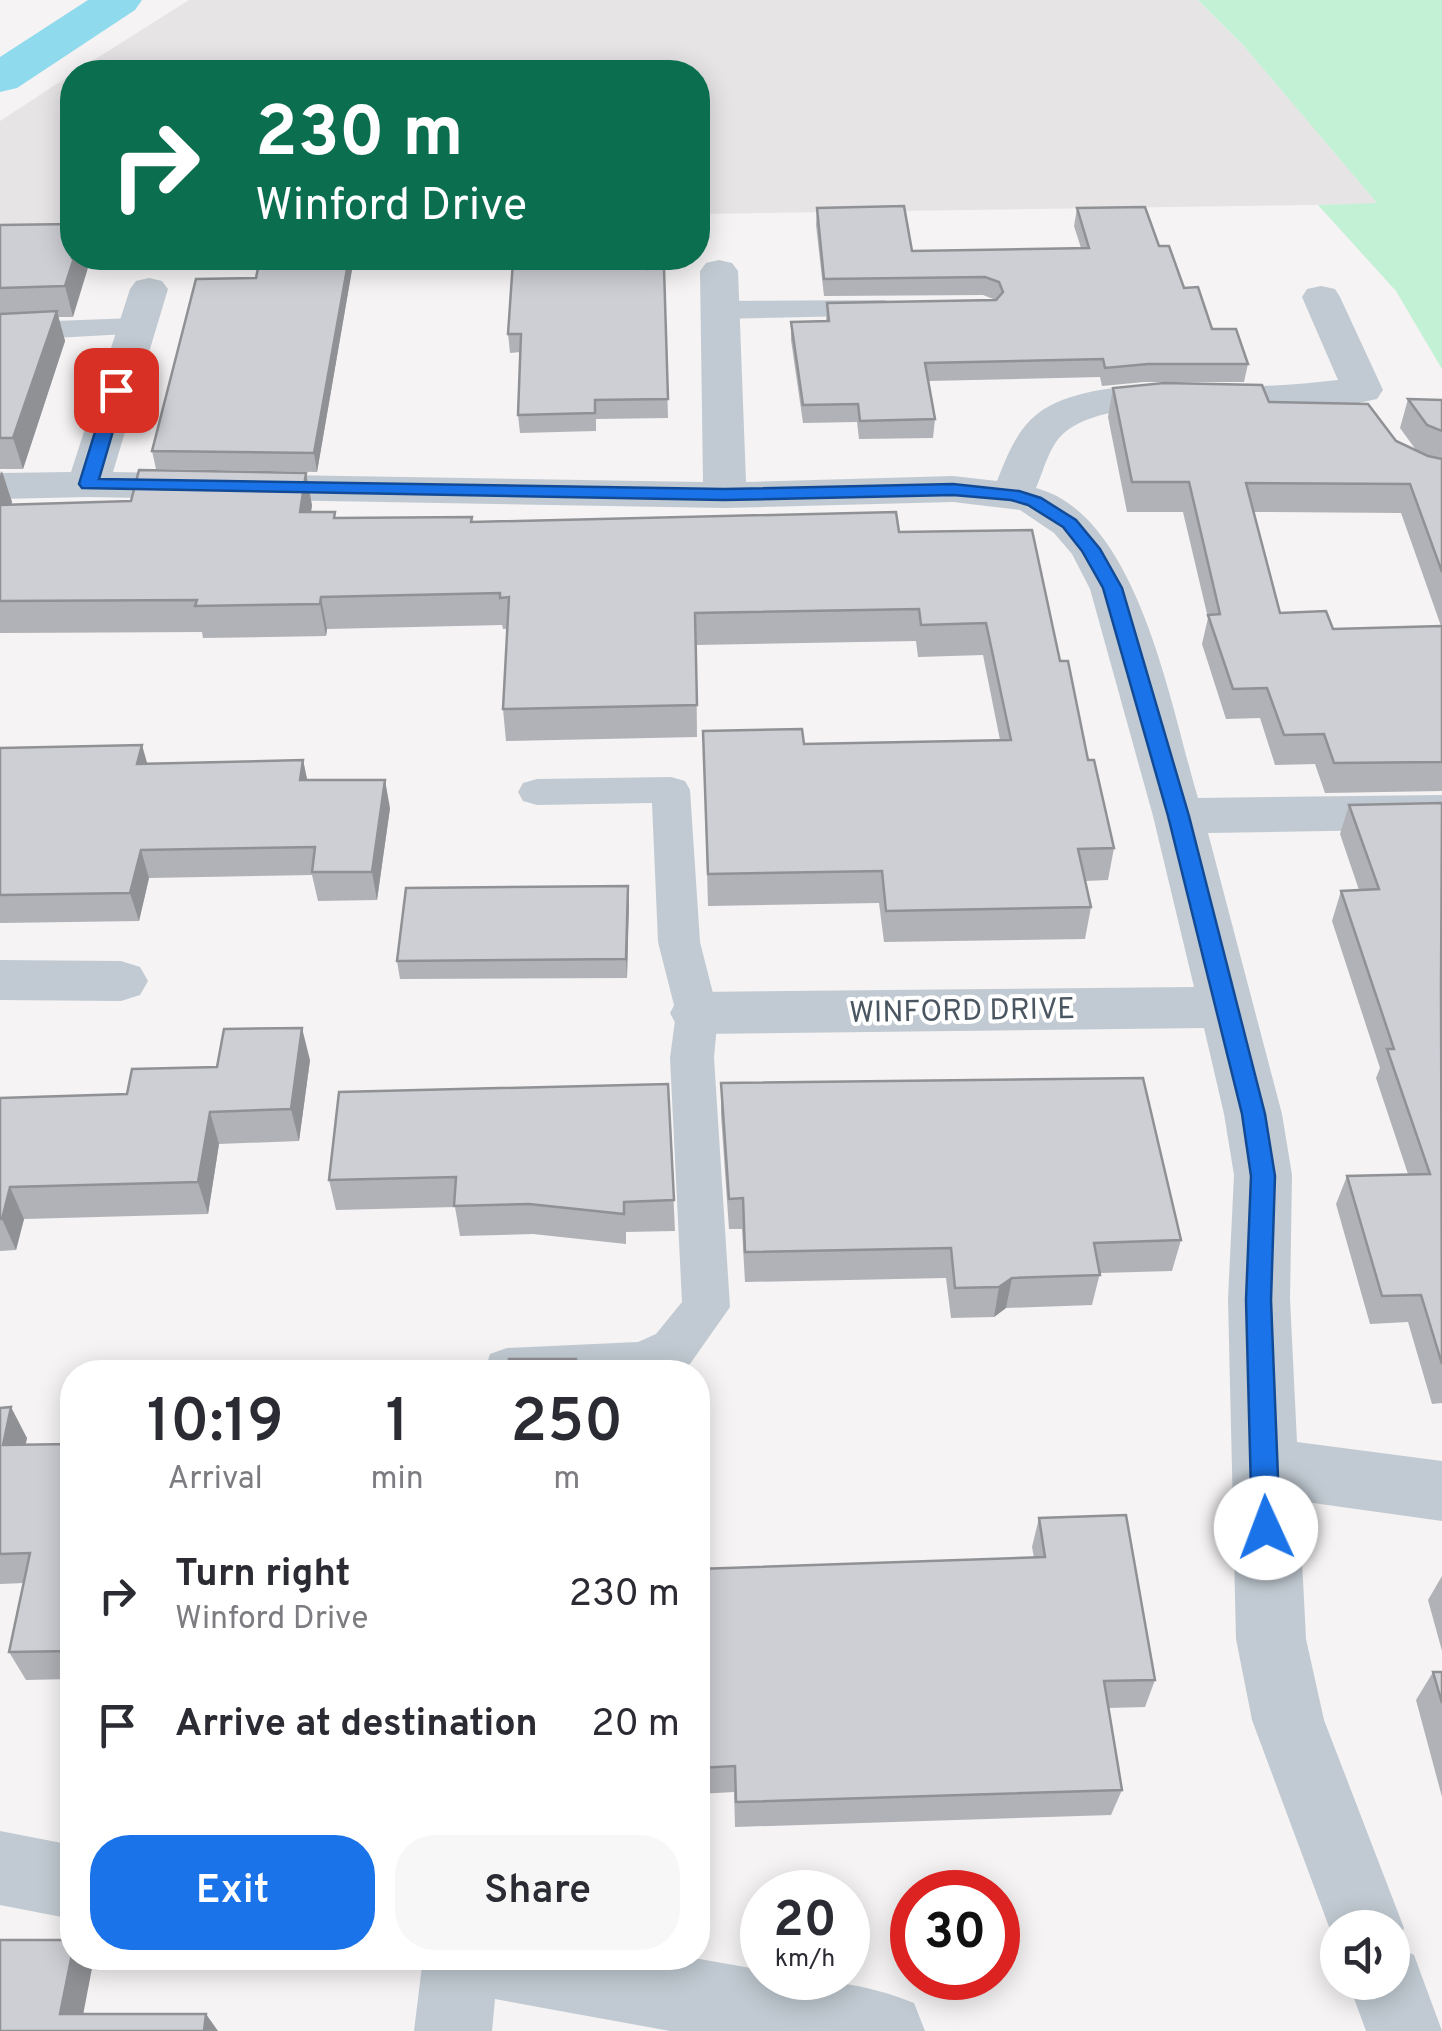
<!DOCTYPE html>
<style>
body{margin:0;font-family:Overpass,sans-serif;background:#f7f7f7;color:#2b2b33;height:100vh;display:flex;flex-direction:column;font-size:38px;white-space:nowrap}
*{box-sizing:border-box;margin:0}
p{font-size:32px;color:#7c7c81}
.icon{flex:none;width:55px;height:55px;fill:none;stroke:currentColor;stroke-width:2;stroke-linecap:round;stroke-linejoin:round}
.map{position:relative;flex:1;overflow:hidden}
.drawer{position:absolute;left:60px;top:1360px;width:650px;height:610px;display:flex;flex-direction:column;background:#fff;border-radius:40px;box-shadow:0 5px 25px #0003}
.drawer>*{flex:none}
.hud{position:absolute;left:60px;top:60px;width:650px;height:210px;border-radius:40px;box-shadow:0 5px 25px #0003;background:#0b6e4f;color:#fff;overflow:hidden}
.controls{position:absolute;left:1320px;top:1910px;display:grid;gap:20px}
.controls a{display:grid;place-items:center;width:90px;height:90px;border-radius:50%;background:#fff;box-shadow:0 5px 25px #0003;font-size:50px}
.speed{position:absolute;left:740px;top:1870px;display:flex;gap:20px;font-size:50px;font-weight:700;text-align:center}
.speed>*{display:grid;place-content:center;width:130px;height:130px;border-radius:50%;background:#fff;box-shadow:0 5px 25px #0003;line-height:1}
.speed small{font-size:25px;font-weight:400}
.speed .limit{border:15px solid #d22;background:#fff;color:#111}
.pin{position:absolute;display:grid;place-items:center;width:85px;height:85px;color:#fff;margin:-42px;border-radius:20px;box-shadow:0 5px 15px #0006}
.me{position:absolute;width:110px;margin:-55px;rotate:358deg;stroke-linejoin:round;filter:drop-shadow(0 0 8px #0008)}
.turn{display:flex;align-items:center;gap:35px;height:210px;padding:0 30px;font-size:45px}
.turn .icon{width:130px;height:130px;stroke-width:2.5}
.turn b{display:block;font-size:70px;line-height:85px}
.eta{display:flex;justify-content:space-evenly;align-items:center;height:170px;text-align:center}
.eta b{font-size:60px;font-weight:600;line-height:70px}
.action{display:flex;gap:20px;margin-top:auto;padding:20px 30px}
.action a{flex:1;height:115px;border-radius:40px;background:#1a73e8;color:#fff;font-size:40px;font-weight:600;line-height:115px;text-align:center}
.action a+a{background:#f7f7f7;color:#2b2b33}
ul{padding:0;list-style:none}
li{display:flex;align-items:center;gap:30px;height:130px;padding:0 30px}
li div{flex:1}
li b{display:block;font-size:38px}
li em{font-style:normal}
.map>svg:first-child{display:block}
.education{fill:#e6e4e5}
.green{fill:#c3f1d5}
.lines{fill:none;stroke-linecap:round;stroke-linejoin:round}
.canal{fill:#90daee;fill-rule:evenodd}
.lane{fill:#c1cad2;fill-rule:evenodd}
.street{fill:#c1cad2;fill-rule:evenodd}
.wall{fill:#b0b2b7;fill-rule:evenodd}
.shaded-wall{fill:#909195}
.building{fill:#cdcfd5;stroke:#909195;stroke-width:2.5}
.route{fill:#1a73e8;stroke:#114b97;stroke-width:2.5}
.labels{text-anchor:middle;stroke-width:8;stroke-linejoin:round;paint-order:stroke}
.street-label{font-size:30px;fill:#4a5661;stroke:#fff}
</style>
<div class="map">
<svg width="1442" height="2031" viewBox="0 0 1442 2031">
<rect width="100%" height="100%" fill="#f5f3f3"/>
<g class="education">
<polygon points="189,0 1198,0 1243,45 1378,204 698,214 698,72 75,72"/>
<polygon points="72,74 72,224 0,225 0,121"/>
</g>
<polygon class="green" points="1198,0 1442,0 1442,369 1396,291 1318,205 1377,203 1243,45"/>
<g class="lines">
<polygon class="canal" points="88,0 142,0 135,10 17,88 0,92 0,57"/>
<g class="lane">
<polygon points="884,300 895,303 899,309 895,315 720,319 709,316 705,310 709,304 720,301"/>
<polygon points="135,318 146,321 150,327 146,333 0,341 0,323"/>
<polygon points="671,777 685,781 690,790 700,942 718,1013 714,1058 730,1307 690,1364 671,1372 484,1372 490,1354 507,1348 638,1342 656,1334 682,1302 670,1058 676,1013 658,942 652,803 537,805 523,801 518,792 523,783 537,779"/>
</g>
<g class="street">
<path d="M719,260L732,263L738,271L746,482L953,476L997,481C1006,458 1016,431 1036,415C1085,375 1201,386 1262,386C1287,385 1313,383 1338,380L1302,297L1307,289L1321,286L1335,289L1340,297L1383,390L1377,399C1341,408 1299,410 1261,410C1209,410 1105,397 1064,433C1049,446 1044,470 1036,488C1139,515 1171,709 1198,798L1442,795V829L1208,833L1282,1114L1292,1175L1290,1299L1297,1442L1442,1461V1521L1299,1501L1306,1639L1324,1720L1404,1928L1396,1947L1414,1955L1442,2031H1366L1348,1982H1392V1928H1338V1951L1252,1720L1236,1639L1228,1299L1234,1175L1224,1114L1204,1028L697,1034L678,1028L670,1013L678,998L697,992L1194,987L1153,816L1090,589L1072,554L1054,533L1020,510L953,502L725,508L88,497L0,499V473L71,472L130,289L136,281L149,278L162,281L168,289L113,472L703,482L700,271L706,263Z"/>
<polygon points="0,960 121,961 140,967 148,981 140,995 121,1001 0,1000"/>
<polygon points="0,1831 72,1845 72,1919 0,1905"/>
<path d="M423,1958H694L762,1970V1978C814,1978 866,1983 914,2003L925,2031H670L495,1999L492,2031H414Z"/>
</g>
</g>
<g class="wall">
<polygon points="817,208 912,251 1081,248 1074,226 1077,208 1159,246 1212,329 1248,364 1244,382 1144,382 1102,386 1100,377 928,381 935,419 933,438 859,439 857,422 803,423 791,340 791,322 826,321 827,303 996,300 983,295 824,296 816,225"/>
<polygon points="72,224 73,317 58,317 65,341 23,469 0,469 0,225"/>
<polygon points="287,258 354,258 317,472 156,469 152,451 256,278 286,263"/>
<polygon points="664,268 668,418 596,419 596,431 520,433 518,415 521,352 510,353 508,334 648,269"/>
<path d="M1113,388L1269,402L1396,441L1416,450L1400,428L1408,399L1442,400V791L1325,793L1315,764L1275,765L1260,718L1226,719L1202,644L1208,618L1183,512H1127L1108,417ZM1254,512L1401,513L1441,626L1333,629L1280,613Z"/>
<polygon points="0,471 12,502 11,505 312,505 311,512 336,518 899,532 1060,661 1114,848 1108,880 1085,881 1091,907 1085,939 884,942 879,903 708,906 703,731 804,744 1000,740 983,655 918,657 916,641 696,645 697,737 506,741 503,709 507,629 503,629 502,625 327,629 326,636 203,638 202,632 0,633"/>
<polygon points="0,748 147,763 303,760 307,780 390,808 377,900 318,901 312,875 149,878 139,921 0,923"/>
<polygon points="1442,803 1442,1403 1432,1404 1408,1322 1370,1324 1336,1204 1347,1176 1408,1174 1376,1078 1380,1068 1332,921 1341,891 1359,890 1340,834 1349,805"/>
<polygon points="628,886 627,978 400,979 397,961"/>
<polygon points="310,1060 299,1141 219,1144 208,1214 24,1219 16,1250 0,1251 0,1098 127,1094 217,1067"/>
<polygon points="721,1083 1181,1240 1172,1271 1100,1273 1092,1305 1006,1308 994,1317 951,1318 946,1278 745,1282 742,1229 729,1229 721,1115"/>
<polygon points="668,1084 675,1231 626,1232 626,1244 533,1234 460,1236 455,1207 336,1210 329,1180"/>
<polygon points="0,1408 27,1438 25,1445 72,1444 72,1679 26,1680 9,1652 24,1583 0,1584"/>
<polygon points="1039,1518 1155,1680 1145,1707 1108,1708 1122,1790 1111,1815 735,1827 734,1792 698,1794 698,1569 1034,1558 1032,1547"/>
<polygon points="1442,1576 1442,1651 1428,1600"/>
<polygon points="1433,1672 1442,1672 1442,1797 1416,1700"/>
</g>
<g class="shaded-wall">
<polygon points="74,258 91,258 73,317 65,286"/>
<polygon points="349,258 354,258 317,472 314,453"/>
<polygon points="57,311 65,341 23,469 13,438"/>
<polygon points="2,471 12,502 0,537 0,476"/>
<polygon points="306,473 312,505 306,544 300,512"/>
<polygon points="321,597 327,629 326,636 320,604"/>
<polygon points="142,745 150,773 137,764"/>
<polygon points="303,760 309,788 300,780"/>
<polygon points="385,780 390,808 377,900 372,872"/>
<polygon points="141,850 149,878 139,921 130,893"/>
<polygon points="628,886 629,904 627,978 626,959"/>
<polygon points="302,1028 310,1060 299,1141 291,1109"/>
<polygon points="210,1112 219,1144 208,1214 198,1182"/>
<polygon points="10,1187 24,1219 16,1250 2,1219"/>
<polygon points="1012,1278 1006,1308 994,1317 999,1287"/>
<polygon points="11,1407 27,1438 19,1476 3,1445"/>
<polygon points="72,1958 89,1958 93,1963 80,2031 60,2014"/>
<polygon points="206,2014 218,2031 204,2031"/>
</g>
<g class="building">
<polygon points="904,206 912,251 1089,248 1077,208 1145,207 1159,246 1169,246 1184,288 1198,287 1212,329 1236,329 1248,364 1148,364 1105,368 1103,359 925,363 935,419 860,421 858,404 803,405 791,322 829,321 827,303 996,300 1003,292 999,282 985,277 824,279 817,208"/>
<polygon points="72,224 72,258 74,258 65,286 0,288 0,225"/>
<polygon points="287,258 349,258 314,453 152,451 196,279 256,278 259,263 286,263"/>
<polygon points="554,258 647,258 647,269 664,268 668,399 595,400 595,413 518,415 521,334 508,334 513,261 554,261"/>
<polygon points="57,311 13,438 0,438 0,314"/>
<polygon points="1164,383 1262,385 1269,402 1368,404 1396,441 1428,456 1442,459 1442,572 1410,484 1246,483 1280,613 1326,611 1333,629 1442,626 1442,762 1334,763 1324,734 1284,735 1267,688 1233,689 1208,615 1220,614 1189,482 1132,482 1113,388"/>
<polygon points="1408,399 1442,400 1442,431 1427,425"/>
<polygon points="139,470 306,473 300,512 335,512 334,518 472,517 471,522 896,512 899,532 1032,530 1060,661 1068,661 1088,760 1094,760 1114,848 1078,849 1091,907 886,911 882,871 708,874 703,731 802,729 804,744 1011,740 986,623 921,625 919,609 695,613 697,705 503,709 509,597 500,598 500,593 321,597 320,604 195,606 197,600 0,601 0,505 131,501"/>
<polygon points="142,745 137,764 303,760 300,780 385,780 372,872 312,872 315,847 141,850 130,893 0,895 0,748"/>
<polygon points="1442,803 1441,985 1442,1364 1421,1295 1382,1296 1347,1176 1430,1174 1387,1049 1394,1049 1341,891 1379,889 1349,805"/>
<polygon points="628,886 626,959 397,961 406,888"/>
<polygon points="302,1028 291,1109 210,1112 198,1182 10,1187 2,1219 0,1219 0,1098 127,1094 132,1069 217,1067 224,1029"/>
<polygon points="1143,1078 1181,1240 1094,1243 1100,1275 1012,1278 999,1287 955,1288 951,1248 745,1252 743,1198 729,1199 721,1083"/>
<polygon points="668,1084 674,1200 624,1202 624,1214 529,1204 454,1206 456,1177 329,1180 339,1092"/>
<polygon points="509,1359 576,1359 576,1372 508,1372"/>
<polygon points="11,1407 3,1445 72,1444 72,1651 9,1652 30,1553 0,1554 0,1408"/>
<polygon points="1126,1515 1155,1680 1104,1681 1122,1790 736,1802 735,1766 698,1768 698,1569 1045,1557 1039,1518"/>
<polygon points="1433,1672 1442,1672 1442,1703"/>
<polygon points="0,1940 72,1940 72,1954 60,2014 206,2014 204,2031 0,2031"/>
</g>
<polygon class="route" points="116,385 125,390 99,479 724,489 953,484 1019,491 1041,498 1076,520 1100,549 1122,588 1189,816 1265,1114 1275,1176 1271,1300 1280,1528 1276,1537 1266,1540 1256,1537 1252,1528 1246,1300 1251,1176 1242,1114 1168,816 1103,588 1082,551 1063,527 1028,505 1011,500 953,495 724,500 82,488 79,484 108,390"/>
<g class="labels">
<g class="street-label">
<text transform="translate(962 1010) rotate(-1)" y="10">WINFORD DRIVE</text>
</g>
</g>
</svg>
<div class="controls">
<a><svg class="icon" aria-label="sound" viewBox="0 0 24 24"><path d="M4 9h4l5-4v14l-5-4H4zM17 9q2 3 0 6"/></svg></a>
</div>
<div class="speed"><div>20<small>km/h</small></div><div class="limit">30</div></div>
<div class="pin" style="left:116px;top:390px;background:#d93025"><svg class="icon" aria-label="arrive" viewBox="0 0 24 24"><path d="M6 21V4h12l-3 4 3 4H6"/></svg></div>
<svg class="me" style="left:1266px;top:1528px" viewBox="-20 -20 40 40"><circle r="19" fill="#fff"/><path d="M0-13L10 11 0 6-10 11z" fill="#1a73e8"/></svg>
<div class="hud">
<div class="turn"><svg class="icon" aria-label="right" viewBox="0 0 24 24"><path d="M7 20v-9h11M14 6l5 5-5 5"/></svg><div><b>230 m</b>Winford Drive</div></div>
</div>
<section class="drawer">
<div class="eta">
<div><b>10:19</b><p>Arrival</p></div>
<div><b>1</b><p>min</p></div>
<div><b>250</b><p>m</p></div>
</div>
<ul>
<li><svg class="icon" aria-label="right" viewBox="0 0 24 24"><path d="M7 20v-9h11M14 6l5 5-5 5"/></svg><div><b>Turn right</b><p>Winford Drive</p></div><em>230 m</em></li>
<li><svg class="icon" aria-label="arrive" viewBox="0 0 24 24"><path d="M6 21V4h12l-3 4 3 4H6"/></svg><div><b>Arrive at destination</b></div><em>20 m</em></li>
</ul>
<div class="action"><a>Exit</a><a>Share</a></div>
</section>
</div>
